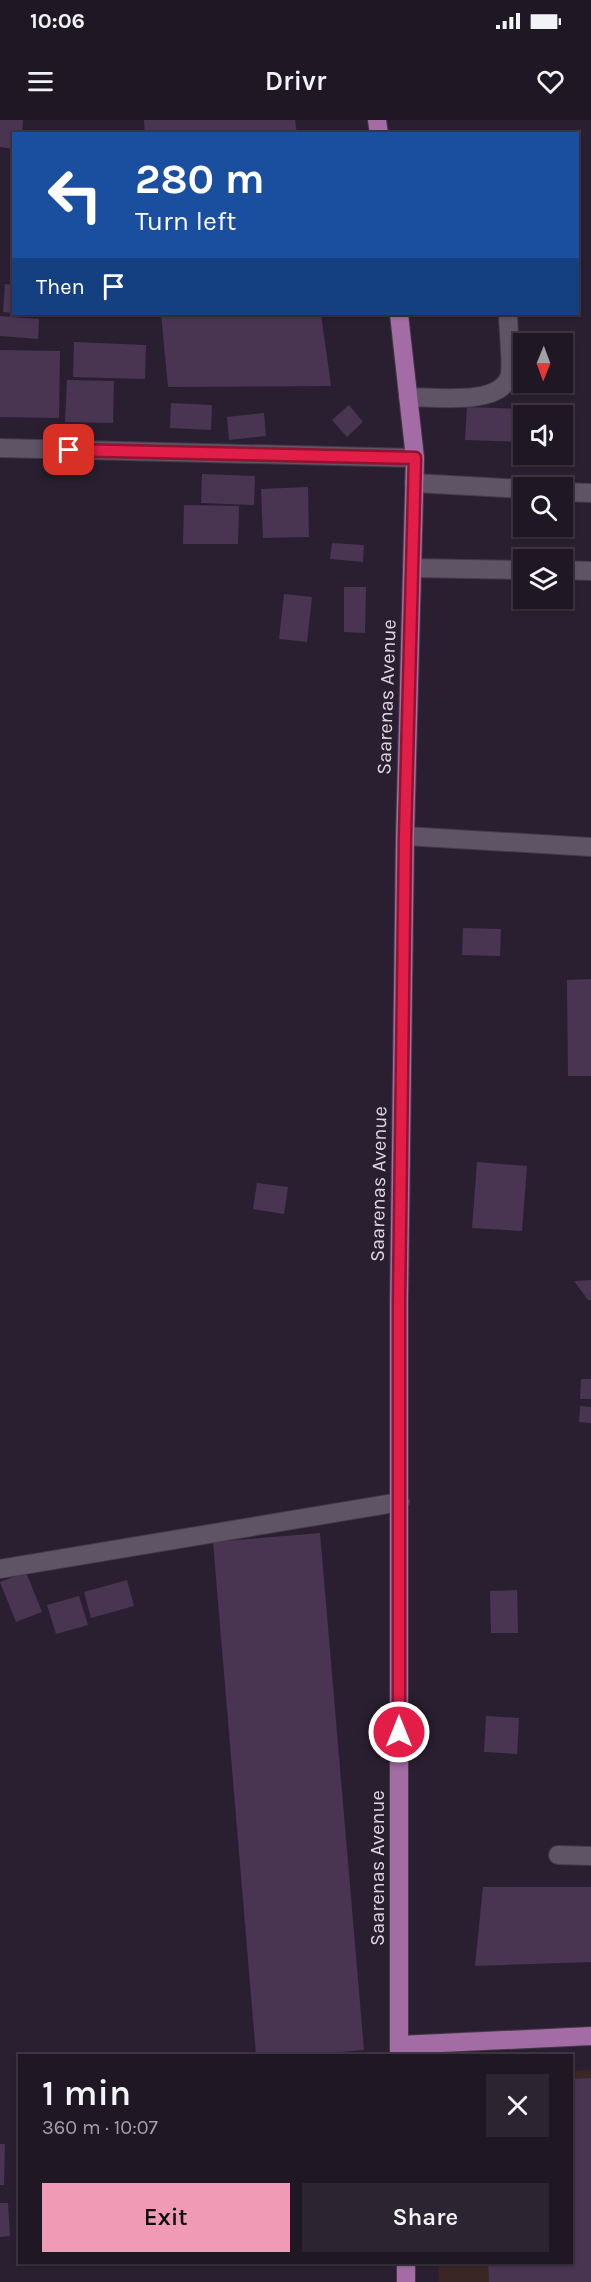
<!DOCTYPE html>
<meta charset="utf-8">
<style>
body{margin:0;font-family:Karla,sans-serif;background:#2d2431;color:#f1f3f6;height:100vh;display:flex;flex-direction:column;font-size:22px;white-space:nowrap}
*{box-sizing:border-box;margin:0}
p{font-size:20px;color:#a29fa6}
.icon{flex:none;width:33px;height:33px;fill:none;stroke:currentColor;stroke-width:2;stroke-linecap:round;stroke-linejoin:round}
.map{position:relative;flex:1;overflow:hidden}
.drawer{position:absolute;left:18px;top:1934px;width:555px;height:210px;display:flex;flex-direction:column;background:#201724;border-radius:0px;box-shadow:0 2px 4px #0004,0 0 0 2px #3d3641}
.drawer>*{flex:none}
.guide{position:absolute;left:12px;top:12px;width:567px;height:183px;border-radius:0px;box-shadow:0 2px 4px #0004,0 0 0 2px #3d3641;background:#1a4fa0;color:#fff;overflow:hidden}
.needle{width:39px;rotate:181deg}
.tools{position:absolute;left:513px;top:213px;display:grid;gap:12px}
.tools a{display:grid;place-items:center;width:60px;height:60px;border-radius:0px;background:#201724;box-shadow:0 2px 4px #0004,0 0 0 2px #3d3641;font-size:30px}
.pin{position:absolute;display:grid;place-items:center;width:51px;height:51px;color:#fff;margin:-26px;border-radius:12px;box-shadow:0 3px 9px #0006}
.me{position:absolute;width:66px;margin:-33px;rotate:0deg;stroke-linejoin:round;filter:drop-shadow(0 0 4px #0008)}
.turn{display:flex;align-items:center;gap:21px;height:126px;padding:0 24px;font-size:27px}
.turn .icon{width:78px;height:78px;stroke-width:2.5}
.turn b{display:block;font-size:42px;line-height:51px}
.then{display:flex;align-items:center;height:57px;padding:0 24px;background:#0003;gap:12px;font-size:22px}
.round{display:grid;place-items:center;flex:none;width:63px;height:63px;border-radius:0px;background:#2d2431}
.summary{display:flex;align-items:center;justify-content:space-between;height:102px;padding:0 24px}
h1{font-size:36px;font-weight:600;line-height:45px}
.primary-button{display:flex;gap:12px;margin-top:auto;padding:12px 24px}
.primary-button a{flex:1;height:69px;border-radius:0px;background:#f09ab6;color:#111;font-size:24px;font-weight:600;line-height:69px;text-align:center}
.primary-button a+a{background:#2d2431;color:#f1f3f6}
.status{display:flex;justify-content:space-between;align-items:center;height:42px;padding:0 30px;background:#201724;direction:ltr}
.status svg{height:16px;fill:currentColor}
header{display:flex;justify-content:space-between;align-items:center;height:78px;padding:0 24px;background:#201724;font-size:27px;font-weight:600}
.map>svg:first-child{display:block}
.commercial{fill:#392625}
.building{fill:#493452}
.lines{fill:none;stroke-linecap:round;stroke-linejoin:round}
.minor-casing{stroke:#433a48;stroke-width:20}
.major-casing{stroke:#433a48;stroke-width:20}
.minor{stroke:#5f5366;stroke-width:18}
.major{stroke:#a36ca4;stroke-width:18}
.route-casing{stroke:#92132f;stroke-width:15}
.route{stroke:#e11d48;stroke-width:10}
.labels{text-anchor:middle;stroke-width:4.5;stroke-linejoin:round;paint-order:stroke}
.street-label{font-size:20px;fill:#ded7e2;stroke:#2a1f30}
</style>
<div class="status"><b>10:06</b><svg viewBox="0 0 49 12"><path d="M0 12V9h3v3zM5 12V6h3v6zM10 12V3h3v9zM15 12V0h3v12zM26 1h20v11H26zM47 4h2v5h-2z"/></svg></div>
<header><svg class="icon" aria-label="menu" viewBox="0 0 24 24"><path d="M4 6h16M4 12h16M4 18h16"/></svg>Drivr<svg class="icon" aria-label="heart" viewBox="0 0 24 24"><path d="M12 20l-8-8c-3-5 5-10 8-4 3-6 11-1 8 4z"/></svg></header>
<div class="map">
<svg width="591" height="2162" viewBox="0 0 591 2162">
<rect width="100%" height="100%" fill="#2a1f30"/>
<polygon class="commercial" points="591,1950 591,2162 439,2162 438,2142 572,2142 572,1951"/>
<g class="building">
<polygon points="0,0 23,0 22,14 14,14 14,29 0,27"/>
<polygon points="144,0 295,0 297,14 145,14"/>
<polygon points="5,164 14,165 14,193 3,192"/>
<polygon points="161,194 321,194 331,266 168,267"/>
<polygon points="0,196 39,199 38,219 0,216"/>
<polygon points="74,222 146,225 145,259 73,257"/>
<polygon points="0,230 60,231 59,298 0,297"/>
<polygon points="67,260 114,261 113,303 65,302"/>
<polygon points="171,283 212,285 211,310 170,308"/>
<polygon points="349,285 363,302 347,317 332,300"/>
<polygon points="467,287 547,290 547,296 524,296 524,322 465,320"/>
<polygon points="264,293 266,316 229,320 227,297"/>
<polygon points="202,354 255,356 254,385 201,383"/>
<polygon points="308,367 309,417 263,418 261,369"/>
<polygon points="184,385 239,386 238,424 183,424"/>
<polygon points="332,423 364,425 363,442 330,439"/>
<polygon points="344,467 366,467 365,513 344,512"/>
<polygon points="284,474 312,477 307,522 279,519"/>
<polygon points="463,808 501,809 500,836 462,835"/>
<polygon points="591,859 591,956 568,956 567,860"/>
<polygon points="477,1042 527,1046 522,1111 472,1108"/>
<polygon points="257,1063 288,1067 284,1094 253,1089"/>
<polygon points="591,1160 591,1180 588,1180 574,1161"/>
<polygon points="581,1259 591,1259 591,1279 580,1279"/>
<polygon points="580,1286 591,1287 591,1303 579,1302"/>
<polygon points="320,1413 364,1930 308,1935 256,1935 213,1422"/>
<polygon points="26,1452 42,1492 16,1502 0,1462"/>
<polygon points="127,1460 134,1486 91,1498 84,1472"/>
<polygon points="517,1470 518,1513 491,1513 490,1471"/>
<polygon points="79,1476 88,1505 56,1514 47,1485"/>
<polygon points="486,1596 519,1598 517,1634 484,1632"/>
<polygon points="483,1767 591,1767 591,1842 475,1846"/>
<polygon points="591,1958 591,2162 489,2162 488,2142 572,2142 572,1959"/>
<polygon points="0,2024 5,2024 4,2065 0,2065"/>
<polygon points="0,2083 8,2083 10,2116 0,2117"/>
</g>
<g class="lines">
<defs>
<g id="minor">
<path d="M408,277C433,277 503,287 510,254C512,242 508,207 508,194"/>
<polyline points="0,328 415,338"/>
<polyline points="414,363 524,369"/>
<polyline points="562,372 591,373"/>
<polyline points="412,448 524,450"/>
<polyline points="562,450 591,451"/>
<polyline points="405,716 591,727"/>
<polyline points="0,1449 400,1382"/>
<polyline points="558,1735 591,1736"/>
</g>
<g id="major">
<polyline points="377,0 379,14"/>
<polyline points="399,194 415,338 405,716 399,1183 399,1935"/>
<polyline points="399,1925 591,1916"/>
<polyline points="406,2142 406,2162"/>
</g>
</defs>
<use href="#minor" class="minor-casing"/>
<use href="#major" class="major-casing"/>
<use href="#minor" class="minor"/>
<use href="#major" class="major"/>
</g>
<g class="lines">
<defs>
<polyline id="route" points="69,330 415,338 405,716 399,1183 399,1612"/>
</defs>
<use href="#route" class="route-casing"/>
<use href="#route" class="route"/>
</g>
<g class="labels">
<g class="street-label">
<text transform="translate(386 577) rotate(-88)" y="7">Saarenas Avenue</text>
<text transform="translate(378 1064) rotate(-89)" y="7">Saarenas Avenue</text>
<text transform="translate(377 1748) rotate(-90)" y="7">Saarenas Avenue</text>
</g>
</g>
</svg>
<div class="tools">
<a><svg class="needle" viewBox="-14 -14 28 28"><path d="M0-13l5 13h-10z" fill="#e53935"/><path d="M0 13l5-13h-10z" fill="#a29fa6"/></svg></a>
<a><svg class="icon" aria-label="sound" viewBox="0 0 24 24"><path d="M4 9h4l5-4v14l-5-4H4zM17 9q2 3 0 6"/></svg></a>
<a><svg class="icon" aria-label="search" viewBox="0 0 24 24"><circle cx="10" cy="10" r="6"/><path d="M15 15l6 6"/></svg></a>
<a><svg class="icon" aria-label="layers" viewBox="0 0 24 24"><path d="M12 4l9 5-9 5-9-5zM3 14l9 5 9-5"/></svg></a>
</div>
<div class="pin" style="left:69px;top:330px;background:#d93025"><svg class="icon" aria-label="arrive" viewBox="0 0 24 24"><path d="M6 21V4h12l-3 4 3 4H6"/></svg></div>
<svg class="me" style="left:399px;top:1612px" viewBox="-20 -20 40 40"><circle r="17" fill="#e11d48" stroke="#fff" stroke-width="3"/><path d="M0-11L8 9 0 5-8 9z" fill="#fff"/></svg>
<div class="guide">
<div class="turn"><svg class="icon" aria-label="left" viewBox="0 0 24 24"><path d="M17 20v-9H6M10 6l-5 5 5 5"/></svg><div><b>280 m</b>Turn left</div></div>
<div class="then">Then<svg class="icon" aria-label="arrive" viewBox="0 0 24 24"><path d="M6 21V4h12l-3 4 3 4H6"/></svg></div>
</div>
<section class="drawer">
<div class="summary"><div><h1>1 min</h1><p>360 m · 10:07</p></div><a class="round"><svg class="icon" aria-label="close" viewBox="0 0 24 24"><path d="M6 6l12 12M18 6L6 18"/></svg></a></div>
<div class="primary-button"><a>Exit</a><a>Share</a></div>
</section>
</div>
